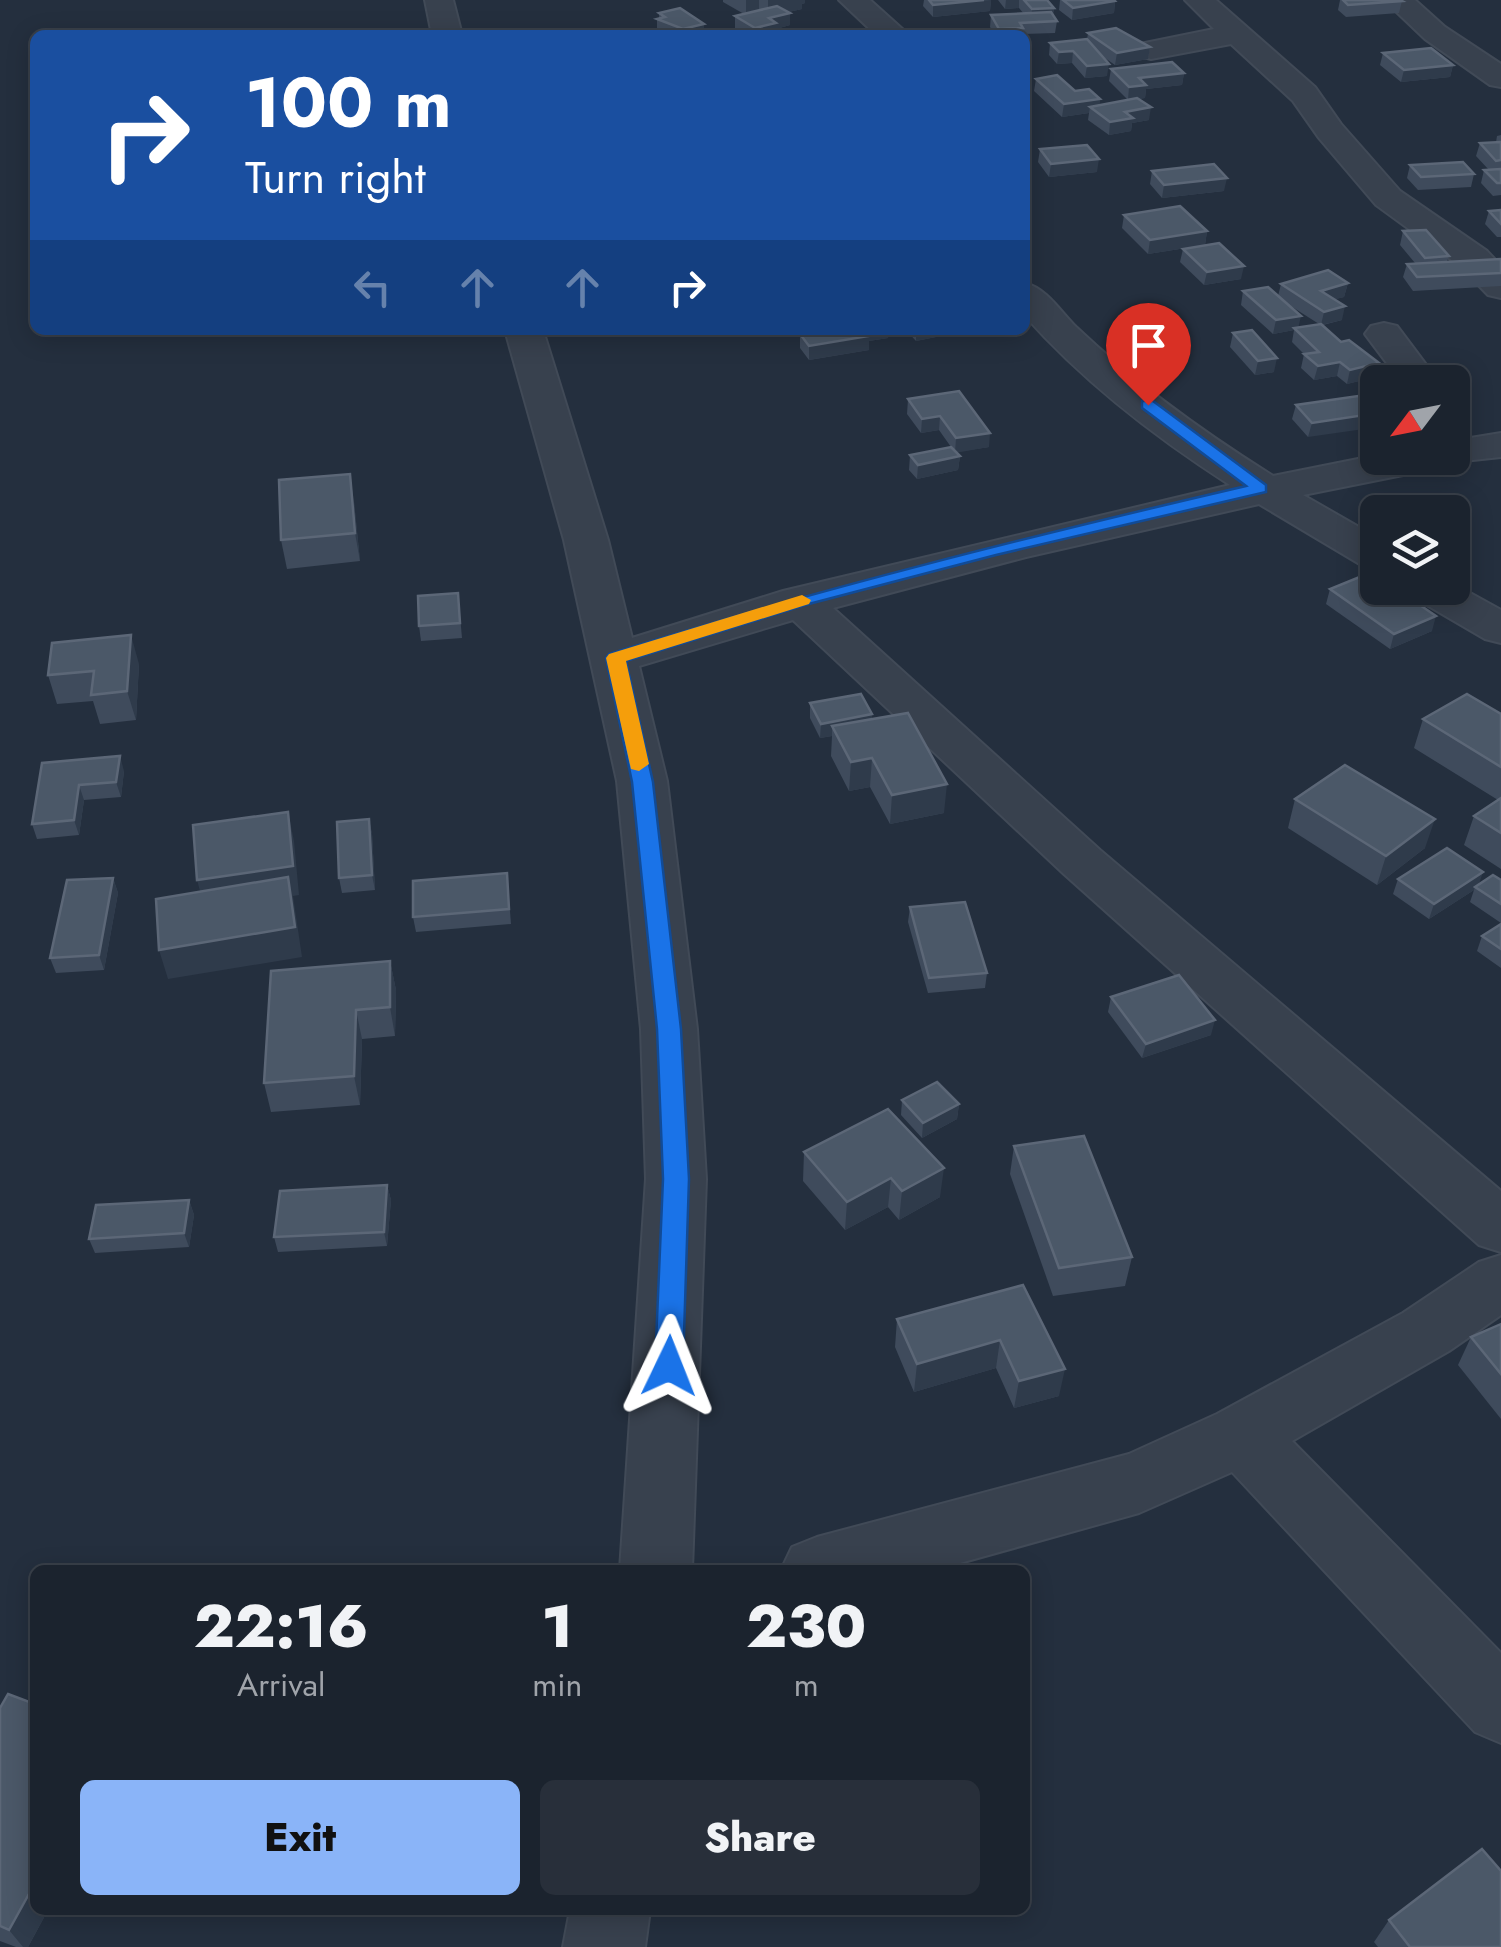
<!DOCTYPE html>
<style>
body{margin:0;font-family:Jost,sans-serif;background:#282f3a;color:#f1f3f6;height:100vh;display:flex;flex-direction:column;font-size:38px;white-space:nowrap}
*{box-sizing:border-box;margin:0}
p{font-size:32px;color:#a0a4aa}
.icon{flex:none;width:55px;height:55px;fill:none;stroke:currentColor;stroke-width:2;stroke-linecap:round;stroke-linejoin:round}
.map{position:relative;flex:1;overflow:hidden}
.side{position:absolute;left:30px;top:1565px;width:1000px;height:350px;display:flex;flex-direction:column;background:#1b232e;border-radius:15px;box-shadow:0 5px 25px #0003,0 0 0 2px #39404a}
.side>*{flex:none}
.banner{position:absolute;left:30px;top:30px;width:1000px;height:305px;border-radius:15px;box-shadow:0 5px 25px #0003,0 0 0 2px #39404a;background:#1a4fa0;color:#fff;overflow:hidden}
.needle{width:65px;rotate:238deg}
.buttons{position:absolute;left:1360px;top:365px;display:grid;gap:20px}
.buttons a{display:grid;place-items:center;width:110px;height:110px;border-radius:15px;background:#1b232e;box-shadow:0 5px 25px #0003,0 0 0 2px #39404a;font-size:50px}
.pin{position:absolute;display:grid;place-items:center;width:85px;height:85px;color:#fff;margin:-102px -42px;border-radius:50% 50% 50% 0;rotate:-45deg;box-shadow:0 0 10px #0007}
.pin .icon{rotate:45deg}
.me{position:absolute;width:110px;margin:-55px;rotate:2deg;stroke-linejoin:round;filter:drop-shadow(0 0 8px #0008)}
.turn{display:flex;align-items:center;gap:35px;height:210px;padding:0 50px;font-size:45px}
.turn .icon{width:130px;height:130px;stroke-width:2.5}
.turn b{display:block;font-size:70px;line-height:85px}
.lanes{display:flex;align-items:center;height:95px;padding:0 50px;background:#0003;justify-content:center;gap:50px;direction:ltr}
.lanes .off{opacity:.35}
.eta{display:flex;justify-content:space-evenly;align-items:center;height:170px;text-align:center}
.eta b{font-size:60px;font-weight:800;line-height:70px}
.primary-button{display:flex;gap:20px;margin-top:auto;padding:20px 50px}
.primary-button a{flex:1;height:115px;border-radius:15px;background:#8ab4f8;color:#111;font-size:40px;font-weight:800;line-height:115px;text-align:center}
.primary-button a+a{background:#282f3a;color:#f1f3f6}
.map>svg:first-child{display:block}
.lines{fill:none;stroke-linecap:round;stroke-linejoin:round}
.street-casing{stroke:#414a57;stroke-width:4}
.street{fill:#38414e;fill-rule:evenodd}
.wall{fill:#3f4b5c;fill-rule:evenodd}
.shaded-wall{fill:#2f3b4b}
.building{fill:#4b5868;stroke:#5c6777;stroke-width:2.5}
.route{fill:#1a73e8;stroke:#114b97;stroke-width:2.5}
.slow{fill:#f59e0b}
</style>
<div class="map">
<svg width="1501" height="1947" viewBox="0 0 1501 1947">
<rect width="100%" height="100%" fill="#242f3e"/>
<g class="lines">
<defs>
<g id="street">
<polygon points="425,0 453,0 462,35 432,35"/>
<polygon points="839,0 870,0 909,35 876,35"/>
<polygon points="1185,0 1216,0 1315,87 1341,124 1400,191 1487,251 1501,266 1501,298 1488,295 1461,267 1376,205 1319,138 1293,101 1231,44 1151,59 1140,56 1136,50 1140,44 1214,29"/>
<polygon points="1384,0 1415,0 1445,27 1501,64 1501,87 1490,85 1425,39"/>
<path d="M1025,283C1047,289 1060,311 1076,327C1136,384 1203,432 1273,476L1378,455L1452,458V441L1501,433V457L1445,463L1428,470L1303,495L1378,538V570L1363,566L1259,504L1026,557L833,608L1100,850L1501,1191V1252L1479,1245L1064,874L793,620L639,666L667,781L697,1029L706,1179L692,1570H620L646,1179L641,1029L617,781L564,540L505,330H543L608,540L632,638L783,591L1230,485C1155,437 1084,382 1025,316Z"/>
<polygon points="1384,323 1397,326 1439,382 1401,382 1365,334 1371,326"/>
<polygon points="1452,583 1501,610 1501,643 1485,639 1413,597 1407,588 1452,588"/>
<polygon points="1501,1255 1501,1315 1449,1351 1292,1441 1501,1653 1501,1743 1475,1732 1232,1472 1139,1513 935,1570 781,1570 792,1547 817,1537 1129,1454 1217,1414 1403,1313 1479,1262"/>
<polygon points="570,1910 650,1910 645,1947 563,1947"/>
</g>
</defs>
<use href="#street" class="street-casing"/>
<use href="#street" class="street"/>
</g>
<g class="wall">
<polygon points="723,0 805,0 805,3 802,4 802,9 788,12 790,25 776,29 776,35 747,35 735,28 735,16 744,14 723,2"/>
<polygon points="924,0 991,0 990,11 933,17 923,6"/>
<polygon points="998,0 1047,0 1054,8 1053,15 1057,21 1055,33 995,35 990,27 991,15 1024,14 1019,8 1005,9"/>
<polygon points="1060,0 1114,0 1115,1 1114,13 1072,20 1059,10"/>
<polygon points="1340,0 1400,0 1402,1 1399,13 1346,17 1338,10"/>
<polygon points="659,13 704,24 704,35 668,35 657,31 657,19 659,18"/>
<polygon points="1088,33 1150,47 1148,59 1115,65 1102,56 1107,76 1085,78 1072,63 1057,64 1049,55 1050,43 1087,40"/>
<polygon points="1383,53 1453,65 1450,77 1401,82 1380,65"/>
<polygon points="1111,69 1184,73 1182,85 1146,89 1145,98 1138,99 1149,120 1132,123 1131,131 1109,135 1088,120 1089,113 1062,117 1034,91 1036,79 1100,99 1099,105 1128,100 1109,81"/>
<polygon points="1501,135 1501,195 1493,196 1481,183 1484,170 1489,170 1476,156 1480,143 1496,142 1497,136"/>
<polygon points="1040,149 1097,172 1049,177 1038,162"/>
<polygon points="1410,165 1474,174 1471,187 1418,190 1407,178"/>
<polygon points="1152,171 1224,191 1162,198 1150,184"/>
<polygon points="1501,210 1501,237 1497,237 1485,224 1489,211"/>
<polygon points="1124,215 1207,231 1205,245 1148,254 1122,228"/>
<polygon points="1403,231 1449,256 1447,261 1501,259 1501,286 1413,291 1403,277 1407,264 1415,263 1400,245"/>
<polygon points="1183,249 1241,279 1204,285 1180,262"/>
<path d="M1348,283L1344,297L1335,299L1342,320L1323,325L1341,342L1379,363L1375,377L1347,384L1337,376L1314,380L1301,368L1304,354L1292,342L1294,330L1273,334L1241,305L1243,291L1278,296L1281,284ZM1286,303L1319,324L1299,327Z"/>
<polygon points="824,330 889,330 888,338 869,341 869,350 809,360 800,348 800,334"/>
<polygon points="906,330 951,330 951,334 916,341"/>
<polygon points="1233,333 1274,372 1255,375 1230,347"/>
<polygon points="959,391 989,447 956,452 960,456 958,470 917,479 909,470 910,455 951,447 939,430 921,433 907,414 908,399"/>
<polygon points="1365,395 1308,437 1292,419 1296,405"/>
<polygon points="354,502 360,561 287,569 281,540"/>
<polygon points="1330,589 1432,631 1390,649 1326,604"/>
<polygon points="458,593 462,638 421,641 419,626"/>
<polygon points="139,664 136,720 100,724 93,701 57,704 48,675"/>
<polygon points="810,703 872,714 872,719 944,813 890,824 870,787 849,791 831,756 832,736 820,738 810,718"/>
<polygon points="1501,714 1501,869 1464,845 1474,816 1498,800 1414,748 1423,719"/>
<polygon points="42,763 124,771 121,797 84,800 79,835 37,839 32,824"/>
<polygon points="1295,799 1425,848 1377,885 1288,828"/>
<polygon points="369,819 372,834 375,890 342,893 339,878"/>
<polygon points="507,873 511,924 416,932 413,917"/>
<polygon points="113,878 118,893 104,970 56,973 50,958"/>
<polygon points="1398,879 1479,885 1501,880 1501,923 1470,902 1474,890 1429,919 1393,894"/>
<polygon points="910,907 987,973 985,988 928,993 908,922"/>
<polygon points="1501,924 1501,968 1477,951 1482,936"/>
<polygon points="390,961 396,990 395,1036 362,1039 360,1105 271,1112 264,1083"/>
<polygon points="1111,997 1211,1035 1142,1058 1108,1012"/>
<polygon points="902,1100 959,1104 957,1119 922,1138 901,1115"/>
<polygon points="888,1109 940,1197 899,1220 888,1207 845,1230 803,1181 804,1152"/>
<polygon points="1014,1146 1132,1257 1125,1286 1053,1296 1010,1174"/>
<polygon points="387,1185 391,1200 387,1246 278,1252 274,1237"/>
<polygon points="189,1200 194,1215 189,1247 95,1253 89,1239"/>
<polygon points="1023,1285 1059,1396 1014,1408 996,1368 914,1392 895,1347 897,1319"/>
<polygon points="1501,1324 1501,1419 1458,1365 1471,1337"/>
<polygon points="0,1708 35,1910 48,1910 28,1947 16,1947 0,1941"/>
<polygon points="1389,1920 1501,1947 1378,1947 1374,1942"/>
</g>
<g class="shaded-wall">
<polygon points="746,0 759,0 759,12 746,15"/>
<polygon points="768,0 805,0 805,3 802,4 802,9 768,17"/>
<polygon points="991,0 990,11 933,17 933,5"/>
<polygon points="1006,0 1019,0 1019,8 1005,9"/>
<polygon points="1115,1 1114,13 1072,20 1073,8"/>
<polygon points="1054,8 1052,19 1031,21 1032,9"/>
<polygon points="790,13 790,25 776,29 776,35 755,35 755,28 769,18"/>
<polygon points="704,24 704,35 683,35 683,29"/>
<polygon points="1150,47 1148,59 1115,65 1117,53"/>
<polygon points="1073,51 1072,63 1057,64 1059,52"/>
<polygon points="1109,64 1107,76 1085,78 1087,66"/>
<polygon points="1453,65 1450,77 1401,82 1404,70"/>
<polygon points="1184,73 1182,85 1146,89 1145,98 1128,100 1129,87 1139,78"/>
<polygon points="1100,99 1099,111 1090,107 1089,113 1062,117 1064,104"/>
<polygon points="1151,107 1149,120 1132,123 1131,131 1109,135 1110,122 1125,112"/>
<polygon points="1099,159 1097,172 1049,177 1051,164"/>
<polygon points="1227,178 1224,191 1162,198 1164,185"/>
<polygon points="1207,231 1205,245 1148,254 1150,240"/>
<polygon points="1244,266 1241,279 1204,285 1207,272"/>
<polygon points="1348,283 1344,297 1318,304 1321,291"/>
<polygon points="1345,306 1342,320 1321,325 1324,312"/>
<polygon points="1301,316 1298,329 1294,328 1294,330 1273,334 1276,320"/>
<polygon points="869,330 889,330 888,338 869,341 869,350 809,360 809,346 869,336"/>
<polygon points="916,330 951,330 951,334 916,341"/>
<polygon points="1277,358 1274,372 1255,375 1258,361"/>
<polygon points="1340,362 1337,376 1314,380 1318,366"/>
<polygon points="1379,363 1375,377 1347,384 1350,370"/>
<polygon points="1378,413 1378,427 1308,437 1312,423"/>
<polygon points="940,416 939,430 921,433 922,419"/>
<polygon points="990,433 989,447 955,453 956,438"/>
<polygon points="960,456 958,470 917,479 918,465"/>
<polygon points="350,474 354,502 360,561 355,533"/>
<polygon points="1436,616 1432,631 1390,649 1394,634"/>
<polygon points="131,635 139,664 136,720 127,691"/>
<polygon points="872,714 872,729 832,726 832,736 820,738 821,724"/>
<polygon points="120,756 124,771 121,797 116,782"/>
<polygon points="872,758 870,787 849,791 851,762"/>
<polygon points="947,784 944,813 890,824 892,795"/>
<polygon points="79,785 84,800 79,835 74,820"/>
<polygon points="288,812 294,841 299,895 293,896 302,957 168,979 159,950 205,909 197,880"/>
<polygon points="369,819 372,834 375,890 372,875"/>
<polygon points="1435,819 1425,848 1377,885 1386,856"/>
<polygon points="1483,872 1478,887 1475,887 1474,890 1429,919 1434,904"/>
<polygon points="113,878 118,893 104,970 99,955"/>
<polygon points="390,961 396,990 395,1036 390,1007"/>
<polygon points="356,1010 362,1039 360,1105 354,1076"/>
<polygon points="1215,1020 1211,1035 1142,1058 1146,1044"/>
<polygon points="959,1104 957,1119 922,1138 923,1123"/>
<polygon points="944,1168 940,1197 899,1220 902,1191"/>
<polygon points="891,1178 888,1207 845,1230 847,1202"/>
<polygon points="387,1185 391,1200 387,1246 384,1232"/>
<polygon points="189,1200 194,1215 189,1247 184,1233"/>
<polygon points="1000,1340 996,1368 914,1392 917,1364"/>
<polygon points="1065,1369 1059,1396 1014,1408 1019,1381"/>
<polygon points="35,1883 35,1910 48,1910 28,1947 23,1947 9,1930"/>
</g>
<g class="building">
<polygon points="929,0 984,0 933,5"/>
<polygon points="1024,0 1047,0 1054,8 1032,9"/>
<polygon points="1063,0 1114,0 1115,1 1073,8"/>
<polygon points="1343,0 1400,0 1402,1 1348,5"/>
<polygon points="777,6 790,13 769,18 776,23 755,28 735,16"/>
<polygon points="680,8 704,24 683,29 657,19 665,17 659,13"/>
<polygon points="1051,12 1057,21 1020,23 1023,28 999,29 991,15"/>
<polygon points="1116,28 1150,47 1117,53 1088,33"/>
<polygon points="1087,39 1109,64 1087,66 1073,51 1059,52 1050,43"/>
<polygon points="1431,48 1453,65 1404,70 1383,53"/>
<polygon points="1172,62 1184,73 1139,78 1146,85 1129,87 1111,69"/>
<polygon points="1057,75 1075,91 1089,89 1100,99 1064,104 1036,79"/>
<polygon points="1137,98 1151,107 1125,112 1133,118 1110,122 1090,107"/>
<polygon points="1501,142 1501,160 1496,161 1480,143"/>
<polygon points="1087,145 1099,159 1051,164 1040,149"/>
<polygon points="1463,162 1474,174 1421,177 1410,165"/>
<polygon points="1214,164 1227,178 1164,185 1152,171"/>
<polygon points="1501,169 1501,183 1497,183 1484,170"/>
<polygon points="1180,206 1207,231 1150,240 1124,215"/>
<polygon points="1501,210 1501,224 1489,211"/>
<polygon points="1426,230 1449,256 1425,258 1403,231"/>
<polygon points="1219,243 1244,266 1207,272 1183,249"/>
<polygon points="1501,259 1501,273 1417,277 1407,264"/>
<polygon points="1328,270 1348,283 1321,291 1345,306 1324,312 1281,284"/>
<polygon points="1268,287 1301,316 1276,320 1243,291"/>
<polygon points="1321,324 1341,342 1349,340 1379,363 1350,370 1340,362 1318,366 1304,354 1319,352 1294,328"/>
<polygon points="824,330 864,330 869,336 809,346 800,334"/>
<polygon points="1252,330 1277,358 1258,361 1233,333"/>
<polygon points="959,391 990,433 956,438 940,416 922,419 908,399"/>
<polygon points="1365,395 1378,408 1378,413 1312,423 1296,405"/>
<polygon points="951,447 960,456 918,465 910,455"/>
<polygon points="350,474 355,533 281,540 279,480"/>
<polygon points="1372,572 1378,576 1378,588 1395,588 1436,616 1394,634 1330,589"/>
<polygon points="458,593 460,623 419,626 418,596"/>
<polygon points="131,635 127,691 91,695 94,671 48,675 52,643"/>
<polygon points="861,694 872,714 821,724 810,703"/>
<polygon points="1467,694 1501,714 1501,767 1423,719"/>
<polygon points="908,713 947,784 892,795 872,758 851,762 832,726"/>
<polygon points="120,756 116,782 79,785 74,820 32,824 42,763"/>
<polygon points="1345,765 1435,819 1386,856 1295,799"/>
<polygon points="1501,798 1501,833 1474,816"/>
<polygon points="288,812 293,866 197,880 193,825"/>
<polygon points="369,819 372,875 339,878 337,822"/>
<polygon points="1447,848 1483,872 1434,904 1398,879"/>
<polygon points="507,873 509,909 413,917 413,881"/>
<polygon points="1493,875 1501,880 1501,904 1475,887"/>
<polygon points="288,877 295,927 159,950 156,899"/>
<polygon points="113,878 99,955 50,958 67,880"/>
<polygon points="965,902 987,973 929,978 910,907"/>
<polygon points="1501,924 1501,949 1482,936"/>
<polygon points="390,961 390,1007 356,1010 354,1076 264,1083 271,971"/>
<polygon points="1179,975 1215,1020 1146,1044 1111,997"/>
<polygon points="937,1082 959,1104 923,1123 902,1100"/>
<polygon points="888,1109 944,1168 902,1191 891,1178 847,1202 804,1152"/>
<polygon points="1084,1136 1132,1257 1059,1268 1014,1146"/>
<polygon points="387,1185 384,1232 274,1237 280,1191"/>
<polygon points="189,1200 184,1233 89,1239 96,1205"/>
<polygon points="1023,1285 1065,1369 1019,1381 1000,1340 917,1364 897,1319"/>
<polygon points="1501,1324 1501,1374 1471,1337"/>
<polygon points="8,1694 35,1704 35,1883 9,1930 0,1926 0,1708"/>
<polygon points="1482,1849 1501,1871 1501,1947 1410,1947 1389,1920"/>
</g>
<path class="route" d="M1142,401H1153L1266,485V492L996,555L805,605L626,661L653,782L681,1029L689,1179L683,1366L679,1374L669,1377L659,1374L655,1366L663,1179L657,1029L632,782L606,658L609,654C819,589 1031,536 1246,486L1142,408Z"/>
<polygon class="slow" points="802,595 811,600 809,604 626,661 649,764 639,771 631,769 606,658 609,654"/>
</svg>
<div class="buttons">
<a><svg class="needle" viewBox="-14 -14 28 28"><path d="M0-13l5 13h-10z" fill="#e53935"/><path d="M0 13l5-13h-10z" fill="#a0a4aa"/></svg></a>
<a><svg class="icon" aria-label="layers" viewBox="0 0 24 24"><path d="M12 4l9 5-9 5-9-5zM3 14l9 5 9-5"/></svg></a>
</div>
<div class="pin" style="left:1148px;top:405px;background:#d93025"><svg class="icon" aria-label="arrive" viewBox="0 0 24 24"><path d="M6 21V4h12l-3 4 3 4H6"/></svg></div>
<svg class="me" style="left:669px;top:1366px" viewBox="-20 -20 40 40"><path d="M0-17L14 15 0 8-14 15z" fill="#1a73e8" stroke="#fff" stroke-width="4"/></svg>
<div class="banner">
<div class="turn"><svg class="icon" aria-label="right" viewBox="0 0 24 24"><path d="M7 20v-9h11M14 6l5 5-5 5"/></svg><div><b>100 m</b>Turn right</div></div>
<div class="lanes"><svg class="icon off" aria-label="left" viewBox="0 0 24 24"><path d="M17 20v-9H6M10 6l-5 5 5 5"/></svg><svg class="icon off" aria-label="ahead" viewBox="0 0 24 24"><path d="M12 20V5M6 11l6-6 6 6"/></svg><svg class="icon off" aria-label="ahead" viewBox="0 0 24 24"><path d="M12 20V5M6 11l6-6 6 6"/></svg><svg class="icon" aria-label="right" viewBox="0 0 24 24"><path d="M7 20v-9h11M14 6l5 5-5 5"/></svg></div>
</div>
<section class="side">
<div class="eta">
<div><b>22:16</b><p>Arrival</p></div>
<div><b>1</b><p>min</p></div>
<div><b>230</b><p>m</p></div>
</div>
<div class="primary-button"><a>Exit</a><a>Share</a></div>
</section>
</div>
